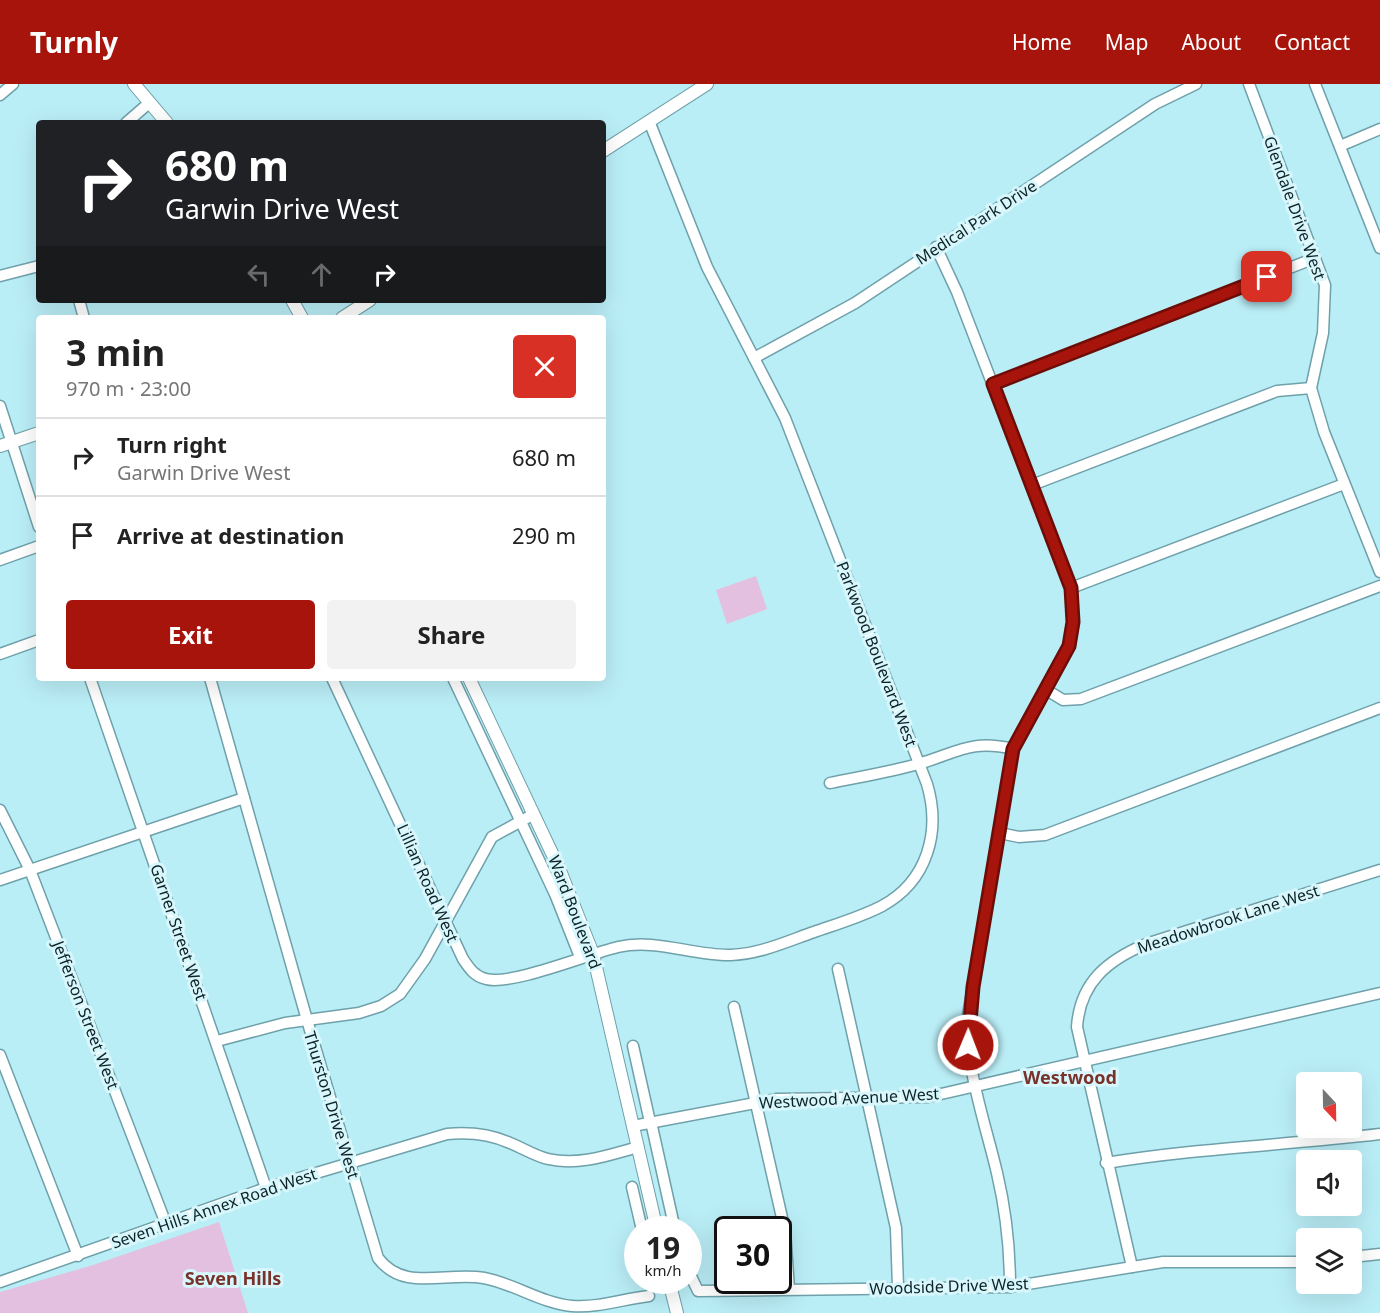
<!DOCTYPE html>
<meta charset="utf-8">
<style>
body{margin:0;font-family:"Noto Sans",sans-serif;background:#f2f2f2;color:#222;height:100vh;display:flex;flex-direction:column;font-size:22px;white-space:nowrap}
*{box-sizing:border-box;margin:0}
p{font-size:20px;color:#767676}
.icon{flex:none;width:33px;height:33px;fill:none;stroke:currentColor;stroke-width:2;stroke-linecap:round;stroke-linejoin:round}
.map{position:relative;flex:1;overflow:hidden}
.side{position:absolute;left:36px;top:231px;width:570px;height:366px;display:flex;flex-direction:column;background:#fff;border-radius:6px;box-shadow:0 6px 24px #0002}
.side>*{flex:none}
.guide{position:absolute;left:36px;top:36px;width:570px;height:183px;border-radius:6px;box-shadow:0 6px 24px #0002;background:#202124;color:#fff;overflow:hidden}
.needle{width:39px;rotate:158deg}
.tools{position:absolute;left:1296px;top:988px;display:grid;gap:12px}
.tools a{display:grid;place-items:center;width:66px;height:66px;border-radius:6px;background:#fff;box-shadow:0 6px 24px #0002;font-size:30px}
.speed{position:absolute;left:624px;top:1132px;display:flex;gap:12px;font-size:30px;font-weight:700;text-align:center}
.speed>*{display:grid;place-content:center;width:78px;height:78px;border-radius:50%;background:#fff;box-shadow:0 6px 24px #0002;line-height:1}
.speed small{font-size:15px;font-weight:400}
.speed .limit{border:3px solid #111;border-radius:9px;background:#fff;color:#111}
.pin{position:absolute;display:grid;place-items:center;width:51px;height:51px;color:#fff;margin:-26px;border-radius:12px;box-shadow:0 3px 9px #0006}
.me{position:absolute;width:66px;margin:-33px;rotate:1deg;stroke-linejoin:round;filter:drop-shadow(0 0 4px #0008)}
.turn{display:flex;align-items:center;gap:21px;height:126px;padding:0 30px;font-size:27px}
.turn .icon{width:78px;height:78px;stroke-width:2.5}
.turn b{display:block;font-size:42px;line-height:51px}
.lanes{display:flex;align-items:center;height:57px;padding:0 30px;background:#0003;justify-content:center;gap:30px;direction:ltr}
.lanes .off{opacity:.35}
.round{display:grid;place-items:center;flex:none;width:63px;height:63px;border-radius:6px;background:#f2f2f2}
.head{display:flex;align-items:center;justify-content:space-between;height:102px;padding:0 30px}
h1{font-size:36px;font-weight:700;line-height:45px}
.button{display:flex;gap:12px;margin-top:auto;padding:12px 30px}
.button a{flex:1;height:69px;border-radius:6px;background:#a7140c;color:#fff;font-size:24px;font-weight:700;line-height:69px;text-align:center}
.button a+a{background:#f2f2f2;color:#222}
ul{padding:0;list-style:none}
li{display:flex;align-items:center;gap:18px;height:78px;padding:0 30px;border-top:2px solid #e0e0e0}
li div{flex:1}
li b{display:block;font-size:22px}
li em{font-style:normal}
header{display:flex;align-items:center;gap:36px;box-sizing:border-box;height:84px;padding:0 30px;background:#a7140c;color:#fff}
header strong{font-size:28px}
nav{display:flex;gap:33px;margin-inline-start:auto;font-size:21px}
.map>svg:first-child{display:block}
.green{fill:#e4c0e0}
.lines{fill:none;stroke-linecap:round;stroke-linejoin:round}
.minor-casing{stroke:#6fa1aa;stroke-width:13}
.major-casing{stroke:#6fa1aa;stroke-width:14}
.minor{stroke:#fff;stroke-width:10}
.major{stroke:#fff;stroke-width:12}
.route-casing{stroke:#6d0d08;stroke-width:15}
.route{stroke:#a7140c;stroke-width:10}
.labels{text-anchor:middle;stroke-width:6;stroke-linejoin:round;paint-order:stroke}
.street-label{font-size:16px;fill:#0d2226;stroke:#d8f7fd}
.neighbourhood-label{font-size:18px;font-weight:bold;fill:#783229;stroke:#d8f7fd}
</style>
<header>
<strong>Turnly</strong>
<nav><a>Home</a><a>Map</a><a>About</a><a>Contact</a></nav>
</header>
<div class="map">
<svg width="1380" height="1229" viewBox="0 0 1380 1229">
<rect width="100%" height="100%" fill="#baeef7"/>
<g class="green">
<polygon points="756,492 767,525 727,540 716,506"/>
<polygon points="219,1138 248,1229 0,1229 0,1208 93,1181"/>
</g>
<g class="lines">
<defs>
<g id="minor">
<polyline points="1249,0 1325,201 1323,249 1311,304 1324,348 1380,488"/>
<polyline points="1315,0 1380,164"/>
<polyline points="0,11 13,0"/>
<polyline points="126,39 149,19"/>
<polyline points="1340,62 1380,45"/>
<path d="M936,163L957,208L1071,504L1073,538L1069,563L1013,665L968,931C965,984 985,1038 997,1089C1006,1127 1010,1165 1010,1203"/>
<polyline points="0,192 39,182"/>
<polyline points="79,216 84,234"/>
<polyline points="754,274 855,219 1155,20 1196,0"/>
<polyline points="993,300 1315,174"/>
<polyline points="0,322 39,443"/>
<polyline points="1032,401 1277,307 1311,304"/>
<polyline points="0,476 39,462"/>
<polyline points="1071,504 1344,400"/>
<polyline points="0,570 39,556"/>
<polyline points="90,594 266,1104"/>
<path d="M210,594L307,936L378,1174C404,1209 447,1187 484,1194C515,1200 541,1219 572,1222C598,1224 623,1215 649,1212"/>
<path d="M332,594L463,875C469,884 474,892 486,895C511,902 588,870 618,863C655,854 694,872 731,871C760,870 788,857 814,848C837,840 861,833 882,822C928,797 941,747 927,700L785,334L707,183L649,37"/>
<polyline points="453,594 555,810 580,873"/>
<polyline points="1045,605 1063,616 1081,615 1380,502"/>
<path d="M830,699C859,693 890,688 918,680C957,669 970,655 1013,665"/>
<polyline points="0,726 30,786 166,1140"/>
<polyline points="1000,749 1019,753 1045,751 1380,624"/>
<polyline points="0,796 244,714"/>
<polyline points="838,885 896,1144 898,1204"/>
<polyline points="734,923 785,1147 789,1205"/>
<polyline points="217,957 285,939 359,929 381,922 400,910 425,875 492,753 534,730"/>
<polyline points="633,962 650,1038"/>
<polyline points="0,971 78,1172"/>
<polyline points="651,1038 675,1146"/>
<polyline points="633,1042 777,1015 928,1013 1380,909"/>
<path d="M1106,1079C1197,1064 1289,1061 1380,1050"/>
<polyline points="632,1103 642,1146"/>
<polyline points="1352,1173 1380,1170"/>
<path d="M1132,1183L1077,943C1080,898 1108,876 1146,860L1380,786"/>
<polyline points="688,1186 698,1207 1010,1203 1163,1178 1306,1178"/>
<path d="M0,1198L266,1104L447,1050C469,1048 490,1050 510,1059C523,1064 535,1072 548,1075C579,1082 609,1071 638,1063"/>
</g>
<g id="major">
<polyline points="134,0 167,39"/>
<polyline points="603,67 707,0"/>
<polyline points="292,216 302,234"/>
<polyline points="342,234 370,216"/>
<polyline points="0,362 39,349"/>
<polyline points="469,594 559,784 593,870 657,1146"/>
<polyline points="669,1197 677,1229"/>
</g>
</defs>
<use href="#minor" class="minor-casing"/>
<use href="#major" class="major-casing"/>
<use href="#minor" class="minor"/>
<use href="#major" class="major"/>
</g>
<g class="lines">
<defs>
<polyline id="route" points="968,961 973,903 1013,665 1069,562 1073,538 1071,504 993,300 1267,193"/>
</defs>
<use href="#route" class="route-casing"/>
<use href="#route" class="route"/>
</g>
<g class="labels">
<g class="street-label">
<text transform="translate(1295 124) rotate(70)" y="6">Glendale Drive West</text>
<text transform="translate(976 138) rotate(-33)" y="6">Medical Park Drive</text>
<text transform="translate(877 570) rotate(69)" y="6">Parkwood Boulevard West</text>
<text transform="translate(428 799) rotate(66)" y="6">Lillian Road West</text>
<text transform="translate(575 828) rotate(69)" y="6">Ward Boulevard</text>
<text transform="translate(1228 835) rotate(-18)" y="6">Meadowbrook Lane West</text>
<text transform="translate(179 848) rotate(71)" y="6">Garner Street West</text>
<text transform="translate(86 931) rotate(69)" y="6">Jefferson Street West</text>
<text transform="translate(849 1014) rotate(-3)" y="6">Westwood Avenue West</text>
<text transform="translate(332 1021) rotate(73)" y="6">Thurston Drive West</text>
<text transform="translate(214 1124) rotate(-19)" y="6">Seven Hills Annex Road West</text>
<text transform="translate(949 1202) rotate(-2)" y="6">Woodside Drive West</text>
</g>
<g class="neighbourhood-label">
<text x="1070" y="1000">Westwood</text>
<text x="233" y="1201">Seven Hills</text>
</g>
</g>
</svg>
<div class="tools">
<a><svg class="needle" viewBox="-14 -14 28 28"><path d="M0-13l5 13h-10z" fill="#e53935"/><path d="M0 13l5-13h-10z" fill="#767676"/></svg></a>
<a><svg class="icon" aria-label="sound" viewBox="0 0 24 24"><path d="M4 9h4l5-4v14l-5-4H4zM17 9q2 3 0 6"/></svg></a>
<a><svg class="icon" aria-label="layers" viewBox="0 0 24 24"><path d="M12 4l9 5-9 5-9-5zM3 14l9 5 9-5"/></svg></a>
</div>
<div class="speed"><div>19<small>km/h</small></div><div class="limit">30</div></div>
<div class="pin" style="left:1267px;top:193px;background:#d93025"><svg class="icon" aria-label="arrive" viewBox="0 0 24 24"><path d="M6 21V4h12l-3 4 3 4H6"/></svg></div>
<svg class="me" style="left:968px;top:961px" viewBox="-20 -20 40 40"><circle r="17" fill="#a7140c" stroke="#fff" stroke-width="3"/><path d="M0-11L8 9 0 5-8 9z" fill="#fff"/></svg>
<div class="guide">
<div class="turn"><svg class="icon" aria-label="right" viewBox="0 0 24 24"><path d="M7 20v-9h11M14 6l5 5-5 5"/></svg><div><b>680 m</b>Garwin Drive West</div></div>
<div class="lanes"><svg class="icon off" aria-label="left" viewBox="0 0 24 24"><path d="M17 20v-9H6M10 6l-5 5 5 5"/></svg><svg class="icon off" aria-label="ahead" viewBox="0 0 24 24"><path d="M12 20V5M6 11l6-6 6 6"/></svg><svg class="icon" aria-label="right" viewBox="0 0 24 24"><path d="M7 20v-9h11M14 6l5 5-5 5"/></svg></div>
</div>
<section class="side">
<div class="head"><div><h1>3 min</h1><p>970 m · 23:00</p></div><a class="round" style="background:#d93025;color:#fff"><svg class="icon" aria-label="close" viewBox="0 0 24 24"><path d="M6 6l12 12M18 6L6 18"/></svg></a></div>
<ul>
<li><svg class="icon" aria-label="right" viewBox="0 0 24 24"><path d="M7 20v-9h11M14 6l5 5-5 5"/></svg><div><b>Turn right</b><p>Garwin Drive West</p></div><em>680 m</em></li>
<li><svg class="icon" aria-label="arrive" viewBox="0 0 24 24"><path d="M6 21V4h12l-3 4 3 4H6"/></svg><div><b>Arrive at destination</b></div><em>290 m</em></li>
</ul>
<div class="button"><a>Exit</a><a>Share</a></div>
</section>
</div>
